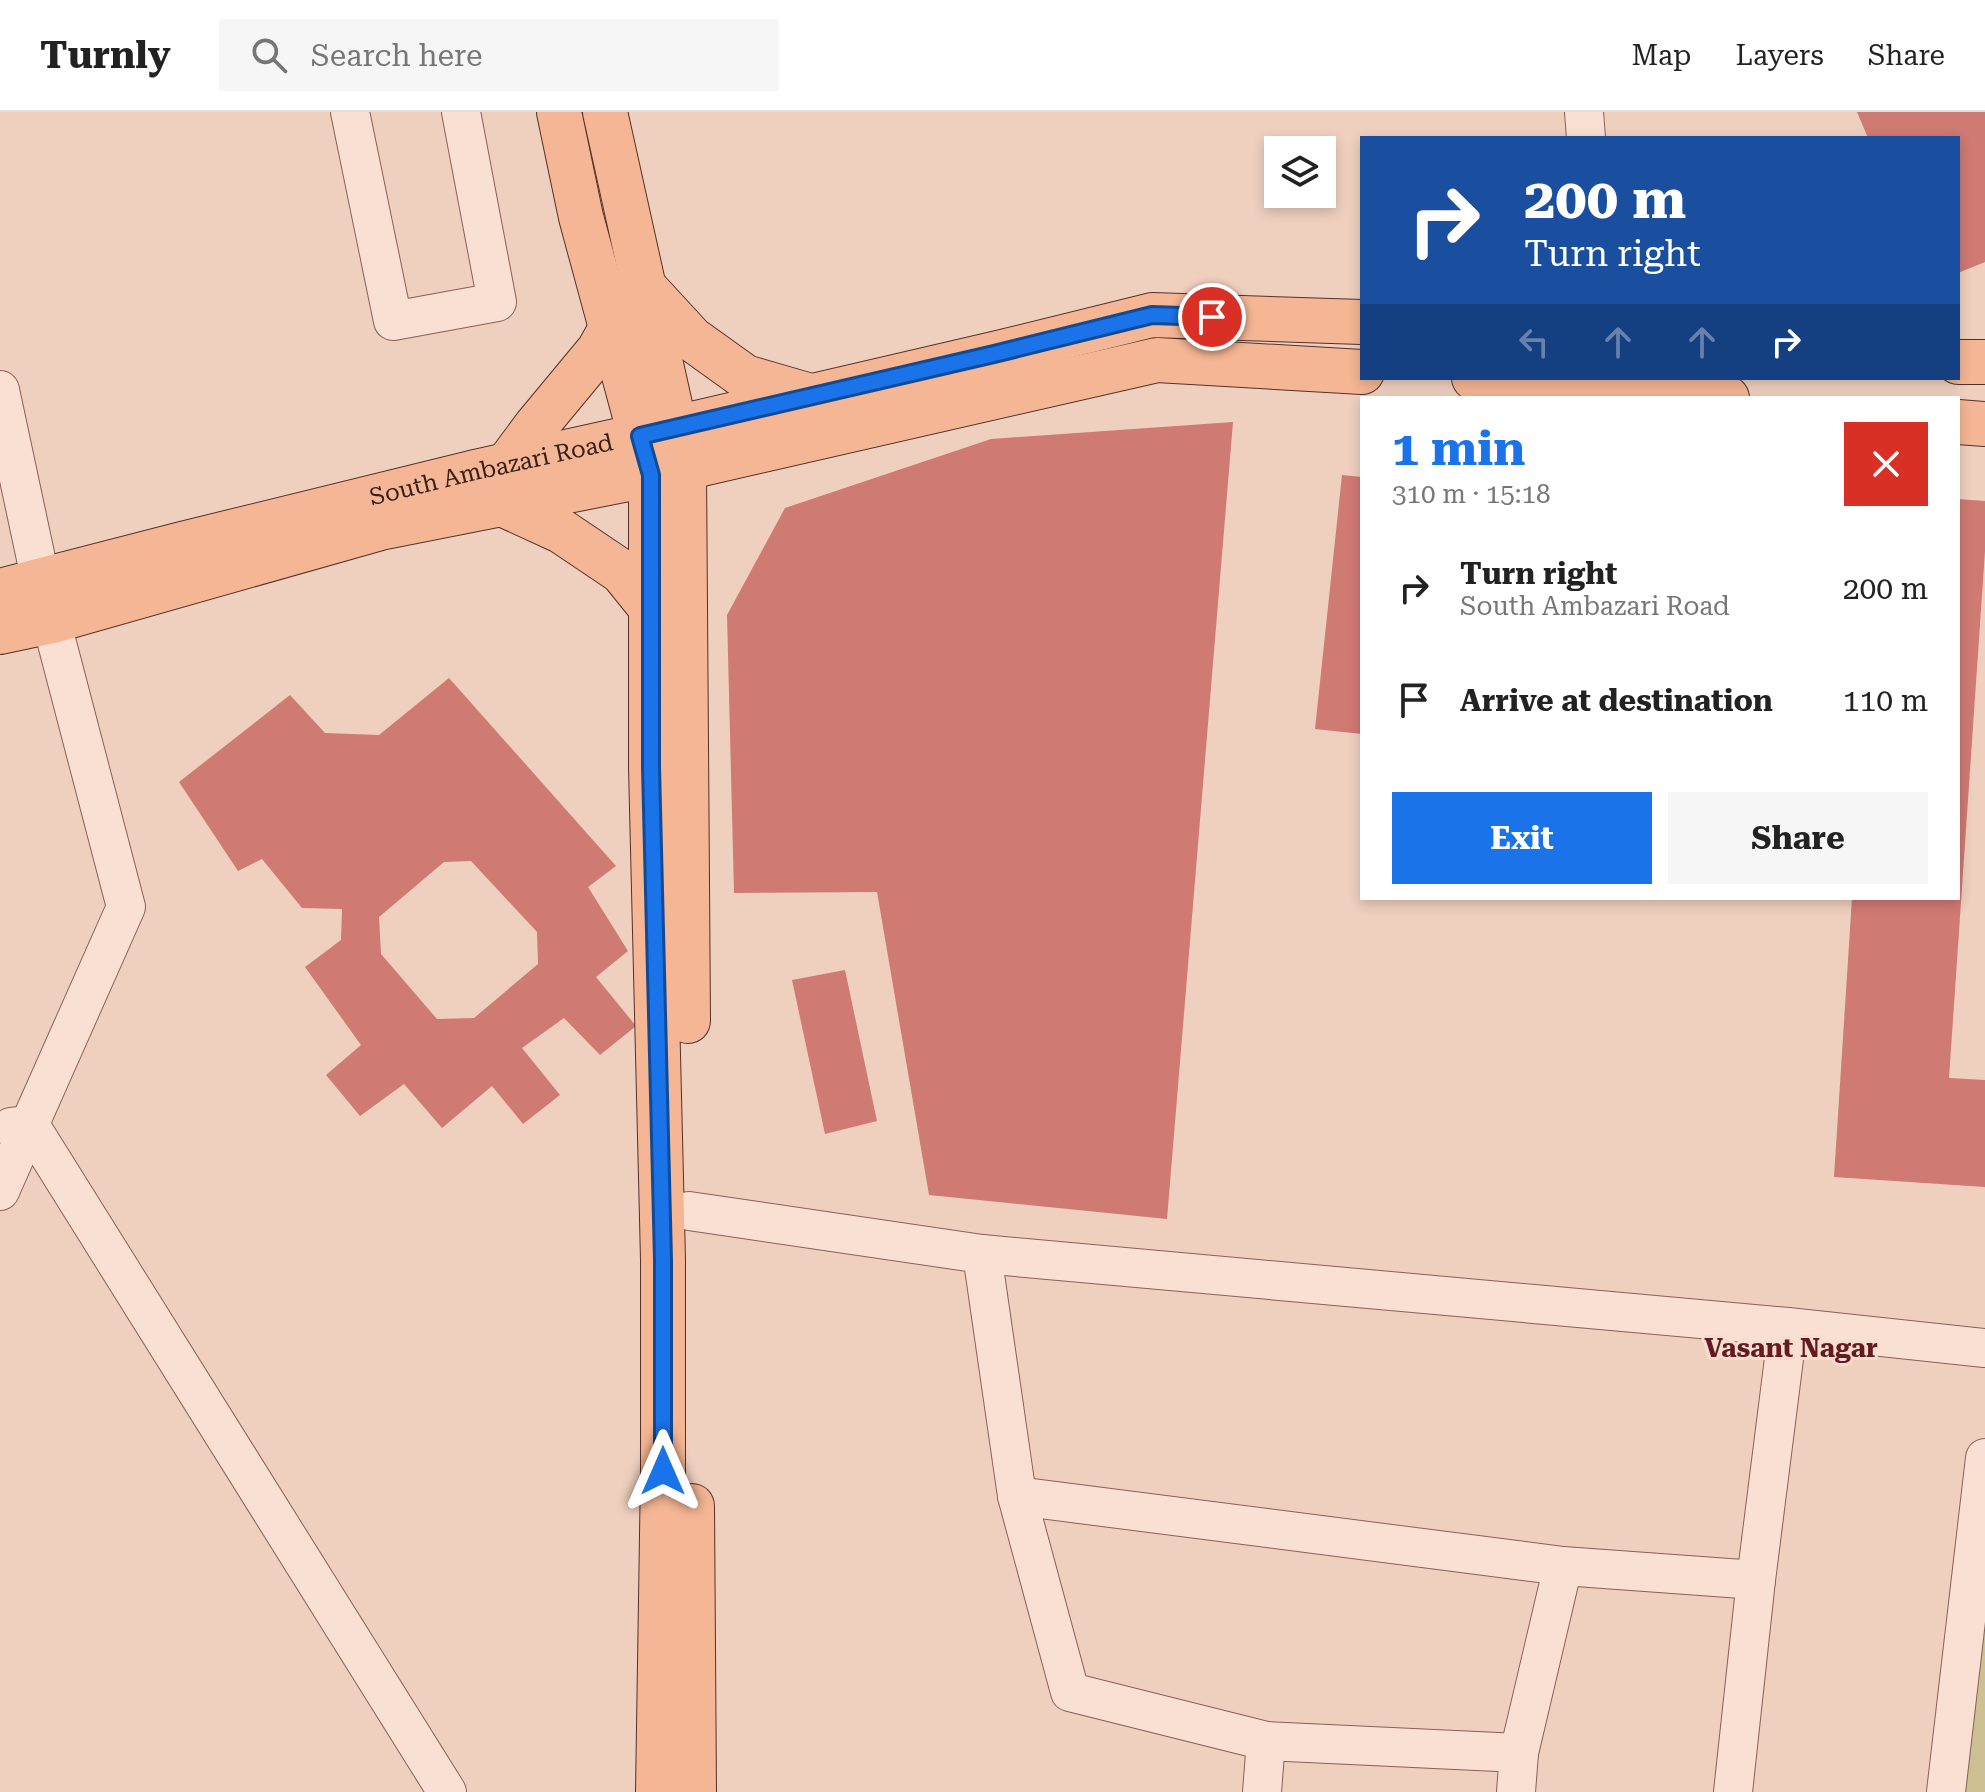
<!DOCTYPE html>
<meta charset="utf-8">
<style>
body{margin:0;font-family:"Roboto Serif",serif;background:#f6f6f6;color:#222;height:100vh;display:flex;flex-direction:column;font-size:30px;white-space:nowrap}
*{box-sizing:border-box;margin:0}
p{font-size:26px;color:#767676}
.icon{flex:none;width:44px;height:44px;fill:none;stroke:currentColor;stroke-width:2;stroke-linecap:round;stroke-linejoin:round}
.map{position:relative;flex:1;overflow:hidden}
.panel{position:absolute;left:1360px;top:284px;width:600px;height:504px;display:flex;flex-direction:column;background:#fff;border-radius:0px;box-shadow:0 4px 12px #0003}
.panel>*{flex:none}
.banner{position:absolute;left:1360px;top:24px;width:600px;height:244px;border-radius:0px;box-shadow:0 4px 12px #0003;background:#1a4fa0;color:#fff;overflow:hidden}
.controls{position:absolute;left:1264px;top:24px;display:grid;gap:16px}
.controls a{display:grid;place-items:center;width:72px;height:72px;border-radius:0px;background:#fff;box-shadow:0 4px 12px #0003;font-size:40px}
.pin{position:absolute;display:grid;place-items:center;width:68px;height:68px;color:#fff;margin:-34px;border:4px solid #fff;border-radius:50%;box-shadow:0 2px 8px #0007}
.me{position:absolute;width:88px;margin:-44px;rotate:0deg;stroke-linejoin:round;filter:drop-shadow(0 0 6px #0008)}
.turn{display:flex;align-items:center;gap:28px;height:168px;padding:0 32px;font-size:36px}
.turn .icon{width:104px;height:104px;stroke-width:2.5}
.turn b{display:block;font-size:56px;line-height:68px}
.lanes{display:flex;align-items:center;height:76px;padding:0 32px;background:#0003;justify-content:center;gap:40px;direction:ltr}
.lanes .off{opacity:.35}
.round{display:grid;place-items:center;flex:none;width:84px;height:84px;border-radius:0px;background:#f6f6f6}
.head{display:flex;align-items:center;justify-content:space-between;height:136px;padding:0 32px}
h1{font-size:48px;font-weight:700;line-height:60px;color:#1a73e8}
.primary-button{display:flex;gap:16px;margin-top:auto;padding:16px 32px}
.primary-button a{flex:1;height:92px;border-radius:0px;background:#1a73e8;color:#fff;font-size:32px;font-weight:700;line-height:92px;text-align:center}
.primary-button a+a{background:#f6f6f6;color:#222}
ul{padding:0;list-style:none}
li{display:flex;align-items:center;gap:24px;height:112px;padding:0 32px}
li div{flex:1}
li b{display:block;font-size:30px}
li em{font-style:normal}
header{display:flex;align-items:center;gap:48px;box-sizing:border-box;height:112px;padding:0 40px;background:#fff;border-bottom:2px solid #e0e0e0}
header strong{font-size:38px}
nav{display:flex;gap:44px;margin-inline-start:auto;font-size:28px}
.search{width:560px;height:72px;background:#f6f6f6;display:flex;align-items:center;gap:20px;box-sizing:border-box;padding:0 28px;border-radius:0px;color:#767676;font-size:30px}
.map>svg:first-child{display:block}
.green{fill:#cdc092}
.building{fill:#cf7a73;fill-rule:evenodd}
.lines{fill:none;stroke-linecap:round;stroke-linejoin:round}
.minor-casing{stroke:#886057;stroke-width:40}
.major-casing{stroke:#55312b;stroke-width:46}
.minor{stroke:#fae0d2;stroke-width:38}
.major{stroke:#f4b694;stroke-width:44}
.route-casing{stroke:#114b97;stroke-width:20}
.route{stroke:#1a73e8;stroke-width:14}
.labels{text-anchor:middle;stroke-width:6;stroke-linejoin:round;paint-order:stroke}
.street-label{font-size:24px;fill:#37201c;stroke:#f6ddce}
.neighbourhood-label{font-size:26px;font-weight:bold;fill:#651a23;stroke:#f6ddce}
</style>
<header>
<strong>Turnly</strong>
<div class="search"><svg class="icon" aria-label="search" viewBox="0 0 24 24"><circle cx="10" cy="10" r="6"/><path d="M15 15l6 6"/></svg>Search here</div>
<nav><a>Map</a><a>Layers</a><a>Share</a></nav>
</header>
<div class="map">
<svg width="1985" height="1680" viewBox="0 0 1985 1680">
<rect width="100%" height="100%" fill="#efd0bf"/>
<polygon class="green" points="1985,1510 1985,1680 1965,1680"/>
<g class="building">
<polygon points="1857,0 1985,0 1985,150 1958,161 1958,26 1868,26"/>
<polygon points="1233,310 1167,1107 929,1083 877,780 734,781 727,503 785,396 991,327"/>
<polygon points="1342,363 1362,365 1362,622 1315,617"/>
<polygon points="1958,387 1985,389 1985,439 1949,966 1985,968 1985,1075 1834,1065 1852,786 1958,786"/>
<path d="M449,566L616,754L588,775L628,839L596,865L636,914L600,943L564,906L522,936L560,983L523,1012L492,974L442,1016L404,972L360,1004L326,963L361,933L305,855L341,828L342,797L302,796L262,747L238,759L179,670L290,583L325,621L379,623ZM471,749L537,820L538,852L474,906L437,907L381,842L379,805L444,750Z"/>
<polygon points="845,858 877,1009 825,1022 792,868"/>
</g>
<g class="lines">
<defs>
<g id="minor">
<polyline points="350,0 393,209 497,190 461,0"/>
<polyline points="1584,0 1586,26"/>
<polyline points="0,278 41,470 126,795 0,1079"/>
<polyline points="11,1015 30,1013 447,1680"/>
<polyline points="689,1099 982,1142 1017,1384 1070,1580 1266,1629 1262,1680"/>
<polyline points="982,1142 1788,1215 1985,1236"/>
<polyline points="1017,1384 1563,1454 1519,1641"/>
<polyline points="1563,1454 1756,1468 1733,1680"/>
<polyline points="1756,1468 1788,1215"/>
<polyline points="1266,1629 1519,1641 1516,1680"/>
<polyline points="1946,1680 1985,1346"/>
</g>
<g id="major">
<polyline points="559,0 581,105 651,363 651,655 663,1148 663,1359 658,1680"/>
<polyline points="605,0 684,356 688,909"/>
<polyline points="645,176 692,227 745,265 807,283"/>
<polyline points="1958,250 1985,250"/>
<polyline points="1474,266 1634,275 1727,286"/>
<polyline points="1958,310 1985,312"/>
<polyline points="507,353 536,314 599,238 611,216"/>
<polyline points="502,392 561,419 622,460 651,496"/>
<path id="s1" d="M0,479L182,432L471,361L675,316L994,242L1152,203L1362,210"/>
<polyline points="0,520 52,509 380,416 684,356 1157,248 1362,260"/>
<polyline points="692,1394 694,1680"/>
</g>
</defs>
<use href="#minor" class="minor-casing"/>
<use href="#major" class="major-casing"/>
<use href="#minor" class="minor"/>
<use href="#major" class="major"/>
</g>
<g class="lines">
<defs>
<polyline id="route" points="663,1359 663,1148 651,655 651,363 640,324 994,242 1152,203 1212,205"/>
</defs>
<use href="#route" class="route-casing"/>
<use href="#route" class="route"/>
</g>
<g class="labels">
<g class="street-label">
<text dy="8" stroke="none"><textPath href="#s1" startOffset="506">South Ambazari Road</textPath></text>
</g>
<g class="neighbourhood-label">
<text x="1791" y="1245">Vasant Nagar</text>
</g>
</g>
</svg>
<div class="controls">
<a><svg class="icon" aria-label="layers" viewBox="0 0 24 24"><path d="M12 4l9 5-9 5-9-5zM3 14l9 5 9-5"/></svg></a>
</div>
<div class="pin" style="left:1212px;top:205px;background:#d93025"><svg class="icon" aria-label="arrive" viewBox="0 0 24 24"><path d="M6 21V4h12l-3 4 3 4H6"/></svg></div>
<svg class="me" style="left:663px;top:1359px" viewBox="-20 -20 40 40"><path d="M0-17L14 15 0 8-14 15z" fill="#1a73e8" stroke="#fff" stroke-width="4"/></svg>
<div class="banner">
<div class="turn"><svg class="icon" aria-label="right" viewBox="0 0 24 24"><path d="M7 20v-9h11M14 6l5 5-5 5"/></svg><div><b>200 m</b>Turn right</div></div>
<div class="lanes"><svg class="icon off" aria-label="left" viewBox="0 0 24 24"><path d="M17 20v-9H6M10 6l-5 5 5 5"/></svg><svg class="icon off" aria-label="ahead" viewBox="0 0 24 24"><path d="M12 20V5M6 11l6-6 6 6"/></svg><svg class="icon off" aria-label="ahead" viewBox="0 0 24 24"><path d="M12 20V5M6 11l6-6 6 6"/></svg><svg class="icon" aria-label="right" viewBox="0 0 24 24"><path d="M7 20v-9h11M14 6l5 5-5 5"/></svg></div>
</div>
<section class="panel">
<div class="head"><div><h1>1 min</h1><p>310 m · 15:18</p></div><a class="round" style="background:#d93025;color:#fff"><svg class="icon" aria-label="close" viewBox="0 0 24 24"><path d="M6 6l12 12M18 6L6 18"/></svg></a></div>
<ul>
<li><svg class="icon" aria-label="right" viewBox="0 0 24 24"><path d="M7 20v-9h11M14 6l5 5-5 5"/></svg><div><b>Turn right</b><p>South Ambazari Road</p></div><em>200 m</em></li>
<li><svg class="icon" aria-label="arrive" viewBox="0 0 24 24"><path d="M6 21V4h12l-3 4 3 4H6"/></svg><div><b>Arrive at destination</b></div><em>110 m</em></li>
</ul>
<div class="primary-button"><a>Exit</a><a>Share</a></div>
</section>
</div>
